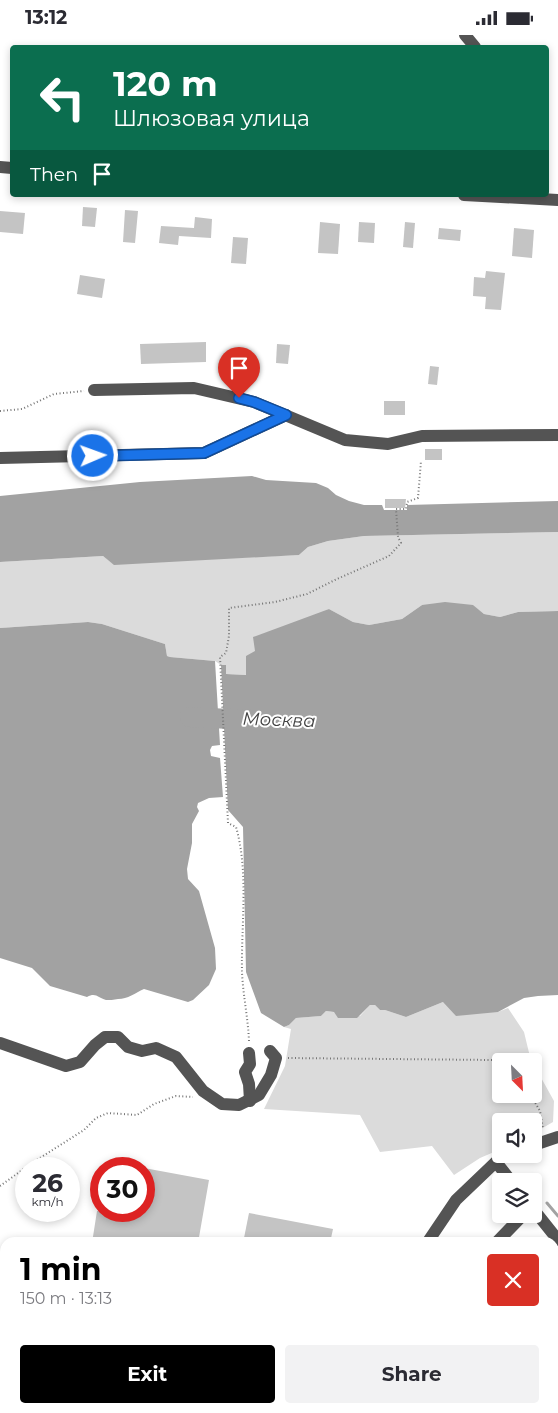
<!DOCTYPE html>
<meta charset="utf-8">
<style>
body{margin:0;font-family:Montserrat,sans-serif;background:#f2f2f3;color:#2b2b33;height:100vh;display:flex;flex-direction:column;font-size:19px;white-space:nowrap}
*{box-sizing:border-box;margin:0}
p{font-size:16px;color:#7c7c81}
.icon{flex:none;width:28px;height:28px;fill:none;stroke:currentColor;stroke-width:2;stroke-linecap:round;stroke-linejoin:round}
.map{position:relative;flex:1;overflow:hidden}
.sheet{position:absolute;left:0px;top:1202px;width:559px;height:176px;display:flex;flex-direction:column;background:#fff;border-radius:15px 15px 0 0;box-shadow:0 2px 8px #0003}
.sheet>*{flex:none}
.top-card{position:absolute;left:10px;top:10px;width:539px;height:152px;border-radius:5px;box-shadow:0 2px 8px #0003;background:#0b6e4f;color:#fff;overflow:hidden}
.needle{width:32px;rotate:156deg}
.controls{position:absolute;left:492px;top:1018px;display:grid;gap:10px}
.controls a{display:grid;place-items:center;width:50px;height:50px;border-radius:5px;background:#fff;box-shadow:0 2px 8px #0003;font-size:25px}
.speed{position:absolute;left:15px;top:1122px;display:flex;gap:10px;font-size:25px;font-weight:700;text-align:center}
.speed>*{display:grid;place-content:center;width:65px;height:65px;border-radius:50%;background:#fff;box-shadow:0 2px 8px #0003;line-height:1}
.speed small{font-size:12px;font-weight:400}
.speed .limit{border:8px solid #d22;background:#fff;color:#111}
.pin{position:absolute;display:grid;place-items:center;width:42px;height:42px;color:#fff;margin:-51px -21px;border-radius:50% 50% 50% 0;rotate:-45deg;box-shadow:0 0 5px #0007}
.pin .icon{rotate:45deg}
.me{position:absolute;width:55px;margin:-28px;rotate:88deg;stroke-linejoin:round;filter:drop-shadow(0 0 4px #0008)}
.turn{display:flex;align-items:center;gap:18px;height:105px;padding:0 20px;font-size:22px}
.turn .icon{width:65px;height:65px;stroke-width:2.5}
.turn b{display:block;font-size:35px;line-height:42px}
.then{display:flex;align-items:center;height:48px;padding:0 20px;background:#0003;gap:10px;font-size:19px}
.round{display:grid;place-items:center;flex:none;width:52px;height:52px;border-radius:5px;background:#f2f2f3}
.headline{display:flex;align-items:center;justify-content:space-between;height:85px;padding:0 20px}
h1{font-size:30px;font-weight:700;line-height:38px;color:#000}
.cta{display:flex;gap:10px;margin-top:auto;padding:10px 20px}
.cta a{flex:1;height:58px;border-radius:5px;background:#000;color:#fff;font-size:20px;font-weight:700;line-height:58px;text-align:center}
.cta a+a{background:#f2f2f3;color:#2b2b33}
.status{display:flex;justify-content:space-between;align-items:center;height:35px;padding:0 25px;background:#fff;direction:ltr}
.status svg{height:14px;fill:currentColor}
.map>svg:first-child{display:block}
.green{fill:#dbdbdb}
.water{fill:#a2a2a2}
.lines{fill:none;stroke-linecap:round;stroke-linejoin:round}
.stream{stroke:#a2a2a2;stroke-width:3}
.river{stroke:#a2a2a2;stroke-width:20}
.building{fill:#c4c4c4}
.path{stroke:#767676;stroke-width:2;stroke-dasharray:1 2.5;stroke-linecap:butt}
.minor{stroke:#545454;stroke-width:12}
.route-casing{stroke:#114b97;stroke-width:12}
.route{stroke:#1a73e8;stroke-width:9}
.labels{text-anchor:middle;stroke-width:4;stroke-linejoin:round;paint-order:stroke}
.water-label{font-size:18px;font-style:italic;fill:#434343;stroke:#fff}
</style>
<div class="status"><b>13:12</b><svg viewBox="0 0 49 12"><path d="M0 12V9h3v3zM5 12V6h3v6zM10 12V3h3v9zM15 12V0h3v12zM26 1h20v11H26zM47 4h2v5h-2z"/></svg></div>
<div class="map">
<svg width="558" height="1378" viewBox="0 0 558 1378">
<rect width="100%" height="100%" fill="#fff"/>
<g class="green">
<polygon points="558,497 558,576 518,577 500,582 484,579 472,570 422,570 402,584 369,590 353,587 329,574 255,617 247,640 226,639 226,630 221,630 215,626 170,622 167,621 165,609 102,589 88,587 0,593 0,527 103,521 112,528 299,520 308,512 328,506 364,501"/>
<polygon points="443,967 498,977 508,973 524,997 531,1026 501,1026 501,1059 534,1059 534,1030 554,1066 553,1087 534,1098 534,1086 501,1086 501,1114 480,1123 454,1140 432,1111 380,1117 360,1080 264,1074 285,1031 291,994 284,992 289,990 296,983 321,981 326,976 360,981 370,970 375,970 380,975 385,975 406,982"/>
</g>
<g class="water">
<polygon points="252,441 266,445 316,448 328,453 336,460 349,466 364,470 382,470 384,475 407,475 407,470 558,466 558,497 364,501 328,506 308,512 299,520 114,530 103,521 0,527 0,461 140,447"/>
<polygon points="445,567 473,570 484,579 500,582 518,577 558,576 558,960 538,961 524,963 498,977 456,981 443,967 406,982 385,975 380,975 375,970 370,970 357,983 338,983 334,977 326,976 321,981 296,983 289,990 284,992 261,978 246,937 243,792 228,775 221,630 226,630 226,639 246,640 246,621 255,616 253,602 329,574 353,587 369,590 402,584 422,570"/>
<path d="M88,587L102,589L165,609L167,621L170,622L215,626L220,710L212,711L210,715L211,721L220,723L223,762L209,763L198,768L197,772L199,776L192,789V808L187,834L188,844L199,856L215,913L216,934L209,950L193,965L188,967L144,954C135,958 128,964 118,964C114,965 109,965 106,965C98,963 96,957 87,962L50,951L32,933L0,923V593Z"/>
</g>
<g class="lines">
<polyline class="stream" points="547,1168 558,1181"/>
<polyline class="river" points="190,682 251,685"/>
</g>
<g class="building">
<polygon points="83,172 97,173 95,192 82,191"/>
<polygon points="125,175 138,176 135,208 123,207"/>
<polygon points="0,176 25,178 23,199 0,197"/>
<polygon points="195,182 212,184 211,203 179,201 178,210 159,208 161,191 194,193"/>
<polygon points="320,187 340,189 338,219 318,218"/>
<polygon points="359,187 375,188 374,208 358,207"/>
<polygon points="405,187 415,188 413,213 403,212"/>
<polygon points="439,193 461,195 460,206 438,204"/>
<polygon points="514,193 534,195 532,223 512,221"/>
<polygon points="233,202 248,203 246,229 231,228"/>
<polygon points="486,236 505,238 501,275 485,274 486,262 473,261 474,242 485,243"/>
<polygon points="80,240 105,244 102,263 77,259"/>
<polygon points="206,307 206,327 141,329 140,309"/>
<polygon points="277,309 290,310 288,329 276,328"/>
<polygon points="430,331 439,332 437,350 428,349"/>
<rect x="384" y="366" width="21" height="14"/>
<rect x="425" y="414" width="17" height="11"/>
<polygon points="385,464 406,464 405,473 385,473"/>
<polygon points="144,1133 209,1145 198,1208 92,1208 97,1176 144,1176"/>
<polygon points="249,1178 333,1194 330,1208 243,1208"/>
</g>
<g class="lines">
<g class="path">
<polyline points="0,376 22,374 54,359 84,356"/>
<path d="M249,1006C248,983 243,960 242,937C241,891 249,837 236,792L228,788L220,622L226,618L229,601V573L275,567L307,559L337,544L389,521L401,508L398,502L396,474H406L407,467L418,463L421,426"/>
<polyline points="288,1023 493,1025 501,1031"/>
<polyline points="530,1059 540,1076 543,1094"/>
<polyline points="0,1151 32,1128 84,1095 96,1083 108,1078 137,1080 154,1069 176,1061 193,1062"/>
</g>
<g class="minor">
<polyline points="465,0 475,12"/>
<polyline points="0,132 12,133"/>
<polyline points="464,160 558,165"/>
<polyline points="94,355 194,353 254,367 345,405 388,409 422,401 558,400"/>
<polyline points="0,423 204,418 286,380"/>
<polyline points="0,1008 66,1031 80,1027 95,1010 105,1002 118,1002 128,1012 142,1016 156,1013 176,1022 203,1056 222,1069 239,1070 259,1060 271,1040 276,1023 270,1016"/>
<polyline points="249,1018 250,1029 245,1037 249,1049 250,1066"/>
<polyline points="534,1110 558,1102"/>
<polyline points="496,1127 511,1146"/>
<polyline points="534,1175 558,1205"/>
<polyline points="427,1208 456,1165 501,1122 509,1119"/>
<polyline points="496,1208 524,1179"/>
<polyline points="0,1368 3,1378"/>
<polyline points="200,1378 201,1374"/>
<polyline points="270,1378 276,1374"/>
</g>
</g>
<g class="lines">
<defs>
<polyline id="route" points="93,421 204,418 286,380 254,367 239,363"/>
</defs>
<use href="#route" class="route-casing"/>
<use href="#route" class="route"/>
</g>
<g class="labels">
<g class="water-label">
<text transform="translate(279 685) rotate(2)" y="6">Москва</text>
</g>
</g>
</svg>
<div class="controls">
<a><svg class="needle" viewBox="-14 -14 28 28"><path d="M0-13l5 13h-10z" fill="#e53935"/><path d="M0 13l5-13h-10z" fill="#7c7c81"/></svg></a>
<a><svg class="icon" aria-label="sound" viewBox="0 0 24 24"><path d="M4 9h4l5-4v14l-5-4H4zM17 9q2 3 0 6"/></svg></a>
<a><svg class="icon" aria-label="layers" viewBox="0 0 24 24"><path d="M12 4l9 5-9 5-9-5zM3 14l9 5 9-5"/></svg></a>
</div>
<div class="speed"><div>26<small>km/h</small></div><div class="limit">30</div></div>
<div class="pin" style="left:239px;top:363px;background:#d93025"><svg class="icon" aria-label="arrive" viewBox="0 0 24 24"><path d="M6 21V4h12l-3 4 3 4H6"/></svg></div>
<svg class="me" style="left:93px;top:421px" viewBox="-20 -20 40 40"><circle r="17" fill="#1a73e8" stroke="#fff" stroke-width="3"/><path d="M0-11L8 9 0 5-8 9z" fill="#fff"/></svg>
<div class="top-card">
<div class="turn"><svg class="icon" aria-label="left" viewBox="0 0 24 24"><path d="M17 20v-9H6M10 6l-5 5 5 5"/></svg><div><b>120 m</b>Шлюзовая улица</div></div>
<div class="then">Then<svg class="icon" aria-label="arrive" viewBox="0 0 24 24"><path d="M6 21V4h12l-3 4 3 4H6"/></svg></div>
</div>
<section class="sheet">
<div class="headline"><div><h1>1 min</h1><p>150 m · 13:13</p></div><a class="round" style="background:#d93025;color:#fff"><svg class="icon" aria-label="close" viewBox="0 0 24 24"><path d="M6 6l12 12M18 6L6 18"/></svg></a></div>
<div class="cta"><a>Exit</a><a>Share</a></div>
</section>
</div>
